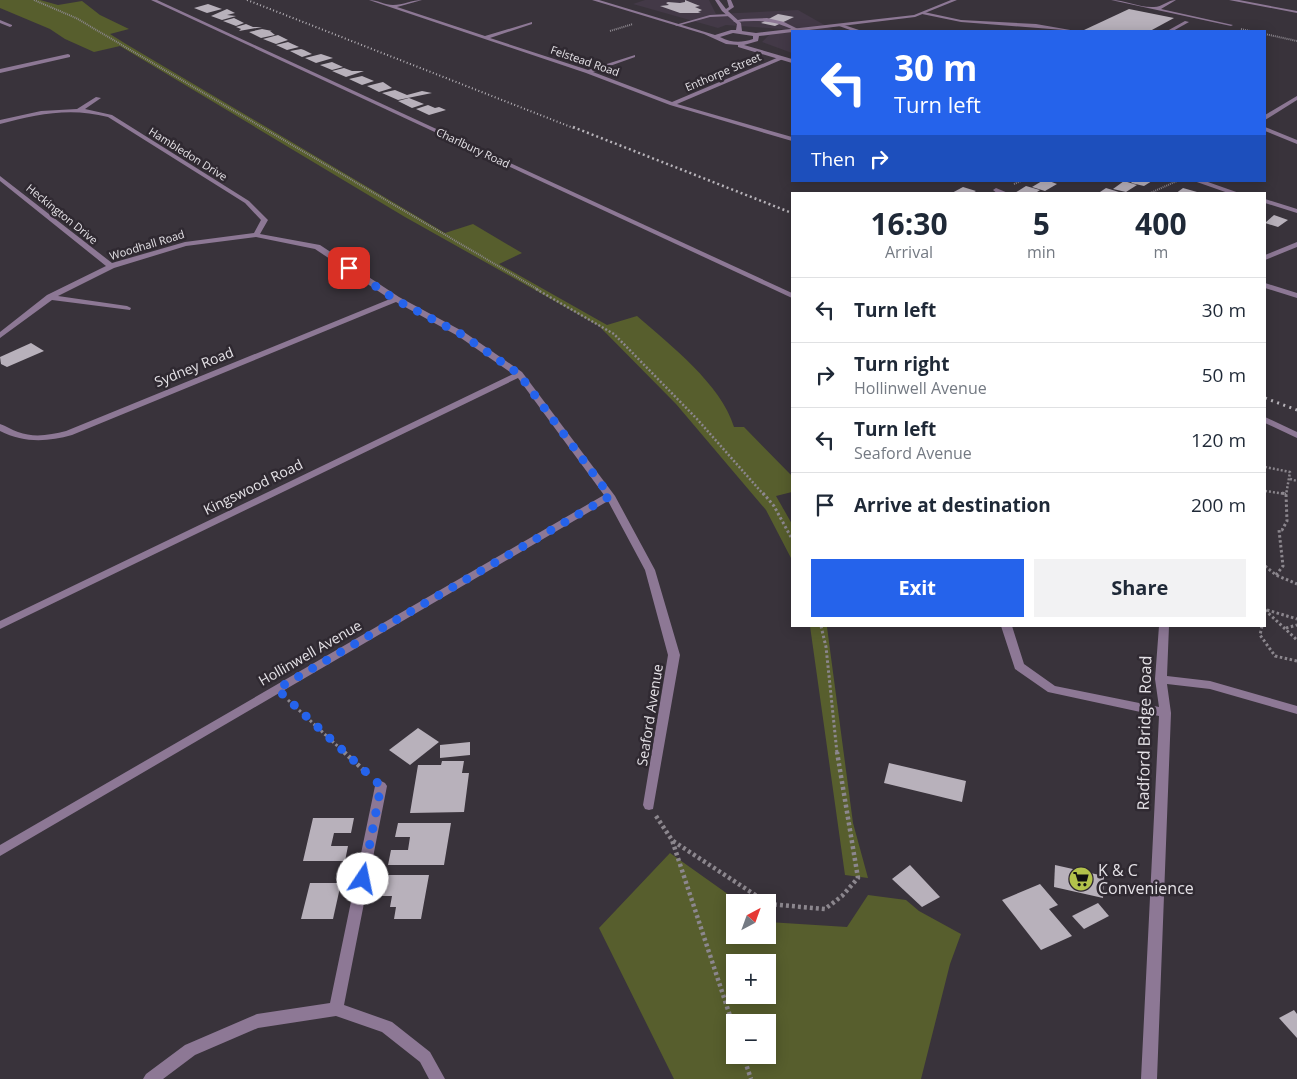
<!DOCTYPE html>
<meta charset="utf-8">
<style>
body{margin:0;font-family:"Open Sans",sans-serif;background:#f2f2f3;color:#1f2937;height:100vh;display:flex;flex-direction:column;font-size:19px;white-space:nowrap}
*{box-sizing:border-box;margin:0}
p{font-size:16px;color:#747a83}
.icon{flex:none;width:28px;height:28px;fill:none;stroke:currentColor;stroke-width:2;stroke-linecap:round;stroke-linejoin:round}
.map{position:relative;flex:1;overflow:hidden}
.side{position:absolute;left:791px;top:192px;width:475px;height:435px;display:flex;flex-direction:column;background:#fff;border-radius:0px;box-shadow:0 2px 12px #0003}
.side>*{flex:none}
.guide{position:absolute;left:791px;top:30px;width:475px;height:152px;border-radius:0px;box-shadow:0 2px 12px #0003;background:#2563eb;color:#fff;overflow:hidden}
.needle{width:32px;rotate:41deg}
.controls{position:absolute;left:726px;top:894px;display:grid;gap:10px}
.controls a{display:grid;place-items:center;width:50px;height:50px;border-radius:0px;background:#fff;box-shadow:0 2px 12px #0003;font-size:25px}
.pin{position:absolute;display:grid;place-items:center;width:42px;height:42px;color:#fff;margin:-21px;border-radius:10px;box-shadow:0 2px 8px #0006}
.me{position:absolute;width:55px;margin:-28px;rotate:11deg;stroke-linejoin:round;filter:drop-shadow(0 0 4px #0008)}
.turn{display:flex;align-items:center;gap:18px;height:105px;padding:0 20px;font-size:22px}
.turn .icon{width:65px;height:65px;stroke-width:2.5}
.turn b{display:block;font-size:35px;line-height:42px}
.then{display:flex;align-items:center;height:48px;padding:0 20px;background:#0003;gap:10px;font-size:19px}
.eta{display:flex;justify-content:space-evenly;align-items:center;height:85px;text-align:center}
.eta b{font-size:30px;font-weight:700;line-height:35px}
.primary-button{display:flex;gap:10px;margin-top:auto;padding:10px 20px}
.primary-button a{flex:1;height:58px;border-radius:0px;background:#2563eb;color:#fff;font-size:20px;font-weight:700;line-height:58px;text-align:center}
.primary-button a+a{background:#f2f2f3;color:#1f2937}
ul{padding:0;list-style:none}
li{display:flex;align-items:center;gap:15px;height:65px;padding:0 20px;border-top:1px solid #e0e1e3}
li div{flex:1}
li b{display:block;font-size:19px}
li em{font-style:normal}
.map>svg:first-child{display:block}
.built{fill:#433947}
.green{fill:#575e2d;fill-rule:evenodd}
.building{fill:#b8b1bb}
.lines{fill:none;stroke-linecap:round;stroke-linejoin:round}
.path-far3{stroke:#8c878e;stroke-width:2;stroke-dasharray:1 1;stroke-linecap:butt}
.path-far2{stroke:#8c878e;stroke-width:2.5;stroke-dasharray:2 2;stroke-linecap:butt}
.path-far1{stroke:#8c878e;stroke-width:3;stroke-dasharray:2.5 2.5;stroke-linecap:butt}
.path{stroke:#8c878e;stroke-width:4.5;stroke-dasharray:3 3;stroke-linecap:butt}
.service{fill:#8d7895;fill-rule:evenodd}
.minor{fill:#8d7895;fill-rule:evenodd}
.tertiary{fill:#8d7895;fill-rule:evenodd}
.rail-far2{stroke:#b7b3b9;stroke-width:2;stroke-dasharray:1 2.5;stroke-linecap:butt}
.rail-far1{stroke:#b7b3b9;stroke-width:2.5;stroke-dasharray:2 3;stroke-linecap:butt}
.rail{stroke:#b7b3b9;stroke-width:3;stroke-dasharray:2 4.5;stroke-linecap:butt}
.route{stroke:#2563eb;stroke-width:9;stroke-dasharray:0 16.2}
.labels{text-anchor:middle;stroke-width:5;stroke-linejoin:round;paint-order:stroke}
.far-street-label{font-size:11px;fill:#e5e2e7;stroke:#2f2931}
.street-label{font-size:14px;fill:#e5e2e7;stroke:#2f2931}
.near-street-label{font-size:16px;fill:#e5e2e7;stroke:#2f2931}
.near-poi-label{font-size:16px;fill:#e5e2e7;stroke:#2f2931;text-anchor:start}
</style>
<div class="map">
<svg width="1297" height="1079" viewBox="0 0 1297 1079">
<rect width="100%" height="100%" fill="#39333b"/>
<polygon class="built" points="645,0 709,0 716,14 798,10 835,31 792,31 792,53 762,42 769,35 788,32 781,29 726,25 718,28 633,4"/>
<g class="green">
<path d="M0,0H40L58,5L82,1L100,15L129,29L110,34L126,44L445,233L473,224L522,253L499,264L607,325L637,316C670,345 721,384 734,427H744L792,476V492L776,496L792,524V560L766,510L676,404L599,326L405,217L120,46L94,52L65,39L50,29L0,8Z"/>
<polygon points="810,626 827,627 853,823 868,878 845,875"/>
<path d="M670,853L739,902H735V935H768V922L847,927L868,895L906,900L919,911L961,934L950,964L921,1079H674L599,928ZM735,962H768V995H735ZM735,1022H768V1055H735Z"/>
</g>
<g class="building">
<polygon points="685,0 700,6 695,7 702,10 698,12 701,13 680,13 660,6 669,5 666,3 668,2 680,3 685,2"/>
<polygon points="208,4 222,9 207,13 194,8"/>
<polygon points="227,9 235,13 227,15 236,16 222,20 211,16"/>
<polygon points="1129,9 1174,18 1150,31 1084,30"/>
<polygon points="778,14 794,17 775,26 761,23"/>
<polygon points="234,18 244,23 236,26 223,21"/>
<polygon points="246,24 253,27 262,27 239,31 241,29 236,27"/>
<polygon points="262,29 272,31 270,31 275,35 261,38 249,32"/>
<polygon points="278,35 288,40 276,44 263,39"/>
<polygon points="288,42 299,47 287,50 276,45"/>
<polygon points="301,49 304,50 312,54 302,57 290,51"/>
<polygon points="321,54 333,58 316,63 305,58"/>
<polygon points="332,62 343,67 332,70 320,65"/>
<polygon points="344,68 352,71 364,71 346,77 332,71"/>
<polygon points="362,76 374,81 362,85 349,79"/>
<polygon points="383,82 392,88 379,92 367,86"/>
<polygon points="395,90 407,95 422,91 432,93 398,100 382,93"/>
<polygon points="409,98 424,104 412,108 398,101"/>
<polygon points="428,105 435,108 439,107 446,110 429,115 416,109"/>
<polygon points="1042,181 1049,181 1057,184 1045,191 1032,187"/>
<polygon points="1124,181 1137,185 1126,192 1113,189"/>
<polygon points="1133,181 1152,181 1144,186 1131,183"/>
<polygon points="1026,186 1040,190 1034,194 1013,194"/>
<polygon points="963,187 976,191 971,194 950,194"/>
<polygon points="1106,188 1119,192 1097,194"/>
<polygon points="1183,188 1197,192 1175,194"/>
<polygon points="1274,215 1288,220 1278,227 1265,223"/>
<polygon points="31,343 44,351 7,367 1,364 0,357"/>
<polygon points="418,728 439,742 410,765 389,750"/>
<polygon points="470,742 470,755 440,758 440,745"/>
<polygon points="442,761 464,761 462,773 469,773 464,812 410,813 418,765 441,765"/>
<polygon points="889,763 966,781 962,802 884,783"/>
<polygon points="313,818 354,818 351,833 334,833 331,846 348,846 345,861 303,861"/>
<polygon points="398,823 451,823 444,865 388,865 391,850 408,850 410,837 395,837"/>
<polygon points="910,865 940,897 922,907 892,879"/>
<polygon points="1055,865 1104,876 1103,898 1054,887"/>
<polygon points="383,875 429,875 421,919 394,919 396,907 390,907 392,896 379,896"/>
<polygon points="310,883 341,883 333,919 301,919"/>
<polygon points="1040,884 1058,905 1049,909 1072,936 1041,950 1002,900"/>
<polygon points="1098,903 1109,916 1084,929 1072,916"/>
<polygon points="1294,1010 1297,1014 1297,1038 1279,1018"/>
</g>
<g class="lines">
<g class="path-far3">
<polyline points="34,0 76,18 539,290"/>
<polyline points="1241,29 1250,31"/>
<polyline points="610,31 633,24"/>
<polyline points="1265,34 1297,41"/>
<polyline points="1014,184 1021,181"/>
<polyline points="1148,194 1177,181"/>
</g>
<g class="path-far2">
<polyline points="536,289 614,334 697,419 764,495"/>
<polyline points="1265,467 1290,472 1286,495"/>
<polyline points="1290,479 1297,481"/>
<polyline points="1265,491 1286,494"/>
</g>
<g class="path-far1">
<polyline points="763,493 774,506 792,539"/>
<polyline points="1282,493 1286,494"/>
<polyline points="1265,566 1276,575 1297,584"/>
<polyline points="1276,575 1283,566 1279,530 1282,530 1287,521 1286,493"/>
<polyline points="1265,610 1297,640"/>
<polyline points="1267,610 1297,619"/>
<polyline points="821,626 826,647 837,753"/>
<polyline points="1262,626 1260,635 1275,656 1297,661"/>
<polyline points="1286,628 1297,625"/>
<polyline points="288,700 345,753"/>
</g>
<g class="path">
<polyline points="344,752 370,776"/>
<polyline points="656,816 672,840 735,1031"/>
<polyline points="673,841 766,902"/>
<polyline points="768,904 825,909 842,896 858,878 837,752"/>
<polyline points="743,1055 751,1079"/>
</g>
<g class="service">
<polygon points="924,12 961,20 1036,24 1076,31 961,22 922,14"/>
<polygon points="730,14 732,16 710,17 677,26 675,25 710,15"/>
<path d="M767,18L784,22L800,30L795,31C776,20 757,20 735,22L733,21L743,19Z"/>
<polygon points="1185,21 1189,22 1173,31 1167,31"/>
<polygon points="841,24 859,30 860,31 853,31 839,26"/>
</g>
<g class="minor">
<polygon points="151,0 157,0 792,293 792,298"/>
<path d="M369,0C377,0 385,5 393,5C403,5 412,0 422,0L397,7L485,36L532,22V24L490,38L588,70L635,55V57L593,72L672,102L779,57H783V59L677,104L792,137V141L670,105L586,73Z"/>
<path d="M1111,0C1125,0 1140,8 1154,7C1162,7 1168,0 1176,0L1161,9L1233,25L1231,26Z"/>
<polygon points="1229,0 1239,0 1297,11 1297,13"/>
<polygon points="0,20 12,25 12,26 10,27 0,23"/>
<polygon points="68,54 70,55 70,57 0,73 0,69"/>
<polygon points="1297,96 1297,100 1265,120 1265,115"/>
<path d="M96,97L101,98L85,109L112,115L249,201L268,220L260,234L320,245L399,297L464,332L522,372L615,496L655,570L680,655L653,809L649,810L645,809L643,805L668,655L645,570L608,501L0,856V845L604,495L518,378L0,629V621L513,374L458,336L396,302L72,435C47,442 24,443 0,431V424C6,426 12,430 18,432C34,438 50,435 66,431L390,299L315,249L256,237L186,246L114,268L58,296L127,306L131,308L130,310L52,300L0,338V332L47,295L106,266L0,181V176L112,263L185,242L254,233L261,220L245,203L108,117C71,107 36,114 0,124V120L41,111L77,109Z"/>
<polygon points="1265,127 1297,140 1297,144 1265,131"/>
<path d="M996,188L1008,193L1009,194C1003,194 997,194 993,190Z"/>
<polygon points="1297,242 1297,247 1265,260 1265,255"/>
<polygon points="1265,283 1297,293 1297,298 1265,288"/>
<polygon points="1265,417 1297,432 1297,438 1265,423"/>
<polygon points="1001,626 1012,626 1024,664 1055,686 1159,707 1155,679 1159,626 1169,626 1167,676 1210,681 1297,706 1297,714 1210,689 1167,684 1171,713 1157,1079 1141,1079 1159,716 1048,692 1015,669"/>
<polygon points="381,781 385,783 387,786 344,1005 392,1022 430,1052 445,1079 429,1079 420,1062 382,1032 336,1016 258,1028 195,1055 163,1079 143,1079 146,1074 185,1045 257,1014 330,1003 375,786 377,783"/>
</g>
<g class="tertiary">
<path d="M592,0H599L715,35L731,30H736L737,24L722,11L715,0H719L726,9L729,7L727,0H731L734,7L728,11L741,23L742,31L756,33L914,15L951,0H957L915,17L759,36L758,41L744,45L792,59V63L738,47V45L726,44L704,34ZM733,33L753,36V39C741,43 732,43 720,37Z"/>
<polygon points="1194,181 1205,181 1242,194 1231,194"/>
<polygon points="1265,199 1297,209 1297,213 1265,203"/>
</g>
<polyline class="rail-far2" points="247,0 576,129"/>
<polyline class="rail-far1" points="573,127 792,213"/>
<polyline class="rail" points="1265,398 1297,410"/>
</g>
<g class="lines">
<polyline class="route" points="349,268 396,300 461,334 519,374 610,496 277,689 381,786 363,879"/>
</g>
<defs>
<symbol id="supermarket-disc" viewBox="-11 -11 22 22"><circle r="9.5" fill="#b3c24b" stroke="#2f2931"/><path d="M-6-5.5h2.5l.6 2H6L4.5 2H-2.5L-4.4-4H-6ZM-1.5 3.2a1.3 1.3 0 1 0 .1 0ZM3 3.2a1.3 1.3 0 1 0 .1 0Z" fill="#111"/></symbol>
</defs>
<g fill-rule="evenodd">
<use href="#supermarket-disc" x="1067" y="865" width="28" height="28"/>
</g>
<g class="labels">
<g class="far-street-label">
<text transform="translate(585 61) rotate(19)" y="4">Felstead Road</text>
<text transform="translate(723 72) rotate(-23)" y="4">Enthorpe Street</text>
<text transform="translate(473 148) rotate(25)" y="4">Charlbury Road</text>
<text transform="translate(188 154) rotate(32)" y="4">Hambledon Drive</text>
<text transform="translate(62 214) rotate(39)" y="4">Heckington Drive</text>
<text transform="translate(147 245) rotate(-17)" y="4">Woodhall Road</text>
</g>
<g class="street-label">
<text transform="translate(194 367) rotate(-22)" y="5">Sydney Road</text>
<text transform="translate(253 487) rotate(-26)" y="5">Kingswood Road</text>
<text transform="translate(310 653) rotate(-30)" y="5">Hollinwell Avenue</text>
<text transform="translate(650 715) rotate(-81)" y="5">Seaford Avenue</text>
</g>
<g class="near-street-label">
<text transform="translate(1144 733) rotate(-89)" y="6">Radford Bridge Road</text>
</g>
<g class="near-poi-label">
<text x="1098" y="876">K &amp; C<tspan x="1098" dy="18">Convenience</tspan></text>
</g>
</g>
</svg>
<div class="controls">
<a><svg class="needle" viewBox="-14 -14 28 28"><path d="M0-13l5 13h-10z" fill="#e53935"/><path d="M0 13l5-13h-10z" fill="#747a83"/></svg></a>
<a>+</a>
<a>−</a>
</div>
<div class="pin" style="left:349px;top:268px;background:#d93025"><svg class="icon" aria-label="arrive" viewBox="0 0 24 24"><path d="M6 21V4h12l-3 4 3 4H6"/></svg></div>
<svg class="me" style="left:363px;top:879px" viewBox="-20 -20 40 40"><circle r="19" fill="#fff"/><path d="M0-13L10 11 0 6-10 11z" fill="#2563eb"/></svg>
<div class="guide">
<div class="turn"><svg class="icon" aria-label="left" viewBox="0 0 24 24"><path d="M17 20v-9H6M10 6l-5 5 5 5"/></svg><div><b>30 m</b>Turn left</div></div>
<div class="then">Then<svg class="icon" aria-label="right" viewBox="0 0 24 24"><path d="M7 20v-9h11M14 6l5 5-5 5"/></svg></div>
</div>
<section class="side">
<div class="eta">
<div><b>16:30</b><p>Arrival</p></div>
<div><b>5</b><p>min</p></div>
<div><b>400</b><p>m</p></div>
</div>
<ul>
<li><svg class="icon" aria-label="left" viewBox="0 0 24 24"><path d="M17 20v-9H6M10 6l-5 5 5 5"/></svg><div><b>Turn left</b></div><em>30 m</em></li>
<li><svg class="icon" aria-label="right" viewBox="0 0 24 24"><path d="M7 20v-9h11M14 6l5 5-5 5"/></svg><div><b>Turn right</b><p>Hollinwell Avenue</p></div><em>50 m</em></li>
<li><svg class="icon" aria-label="left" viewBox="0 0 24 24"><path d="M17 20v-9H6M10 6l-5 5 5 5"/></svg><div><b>Turn left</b><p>Seaford Avenue</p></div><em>120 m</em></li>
<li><svg class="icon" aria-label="arrive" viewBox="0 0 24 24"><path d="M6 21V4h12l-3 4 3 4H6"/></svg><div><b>Arrive at destination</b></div><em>200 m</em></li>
</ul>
<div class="primary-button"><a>Exit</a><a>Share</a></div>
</section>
</div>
